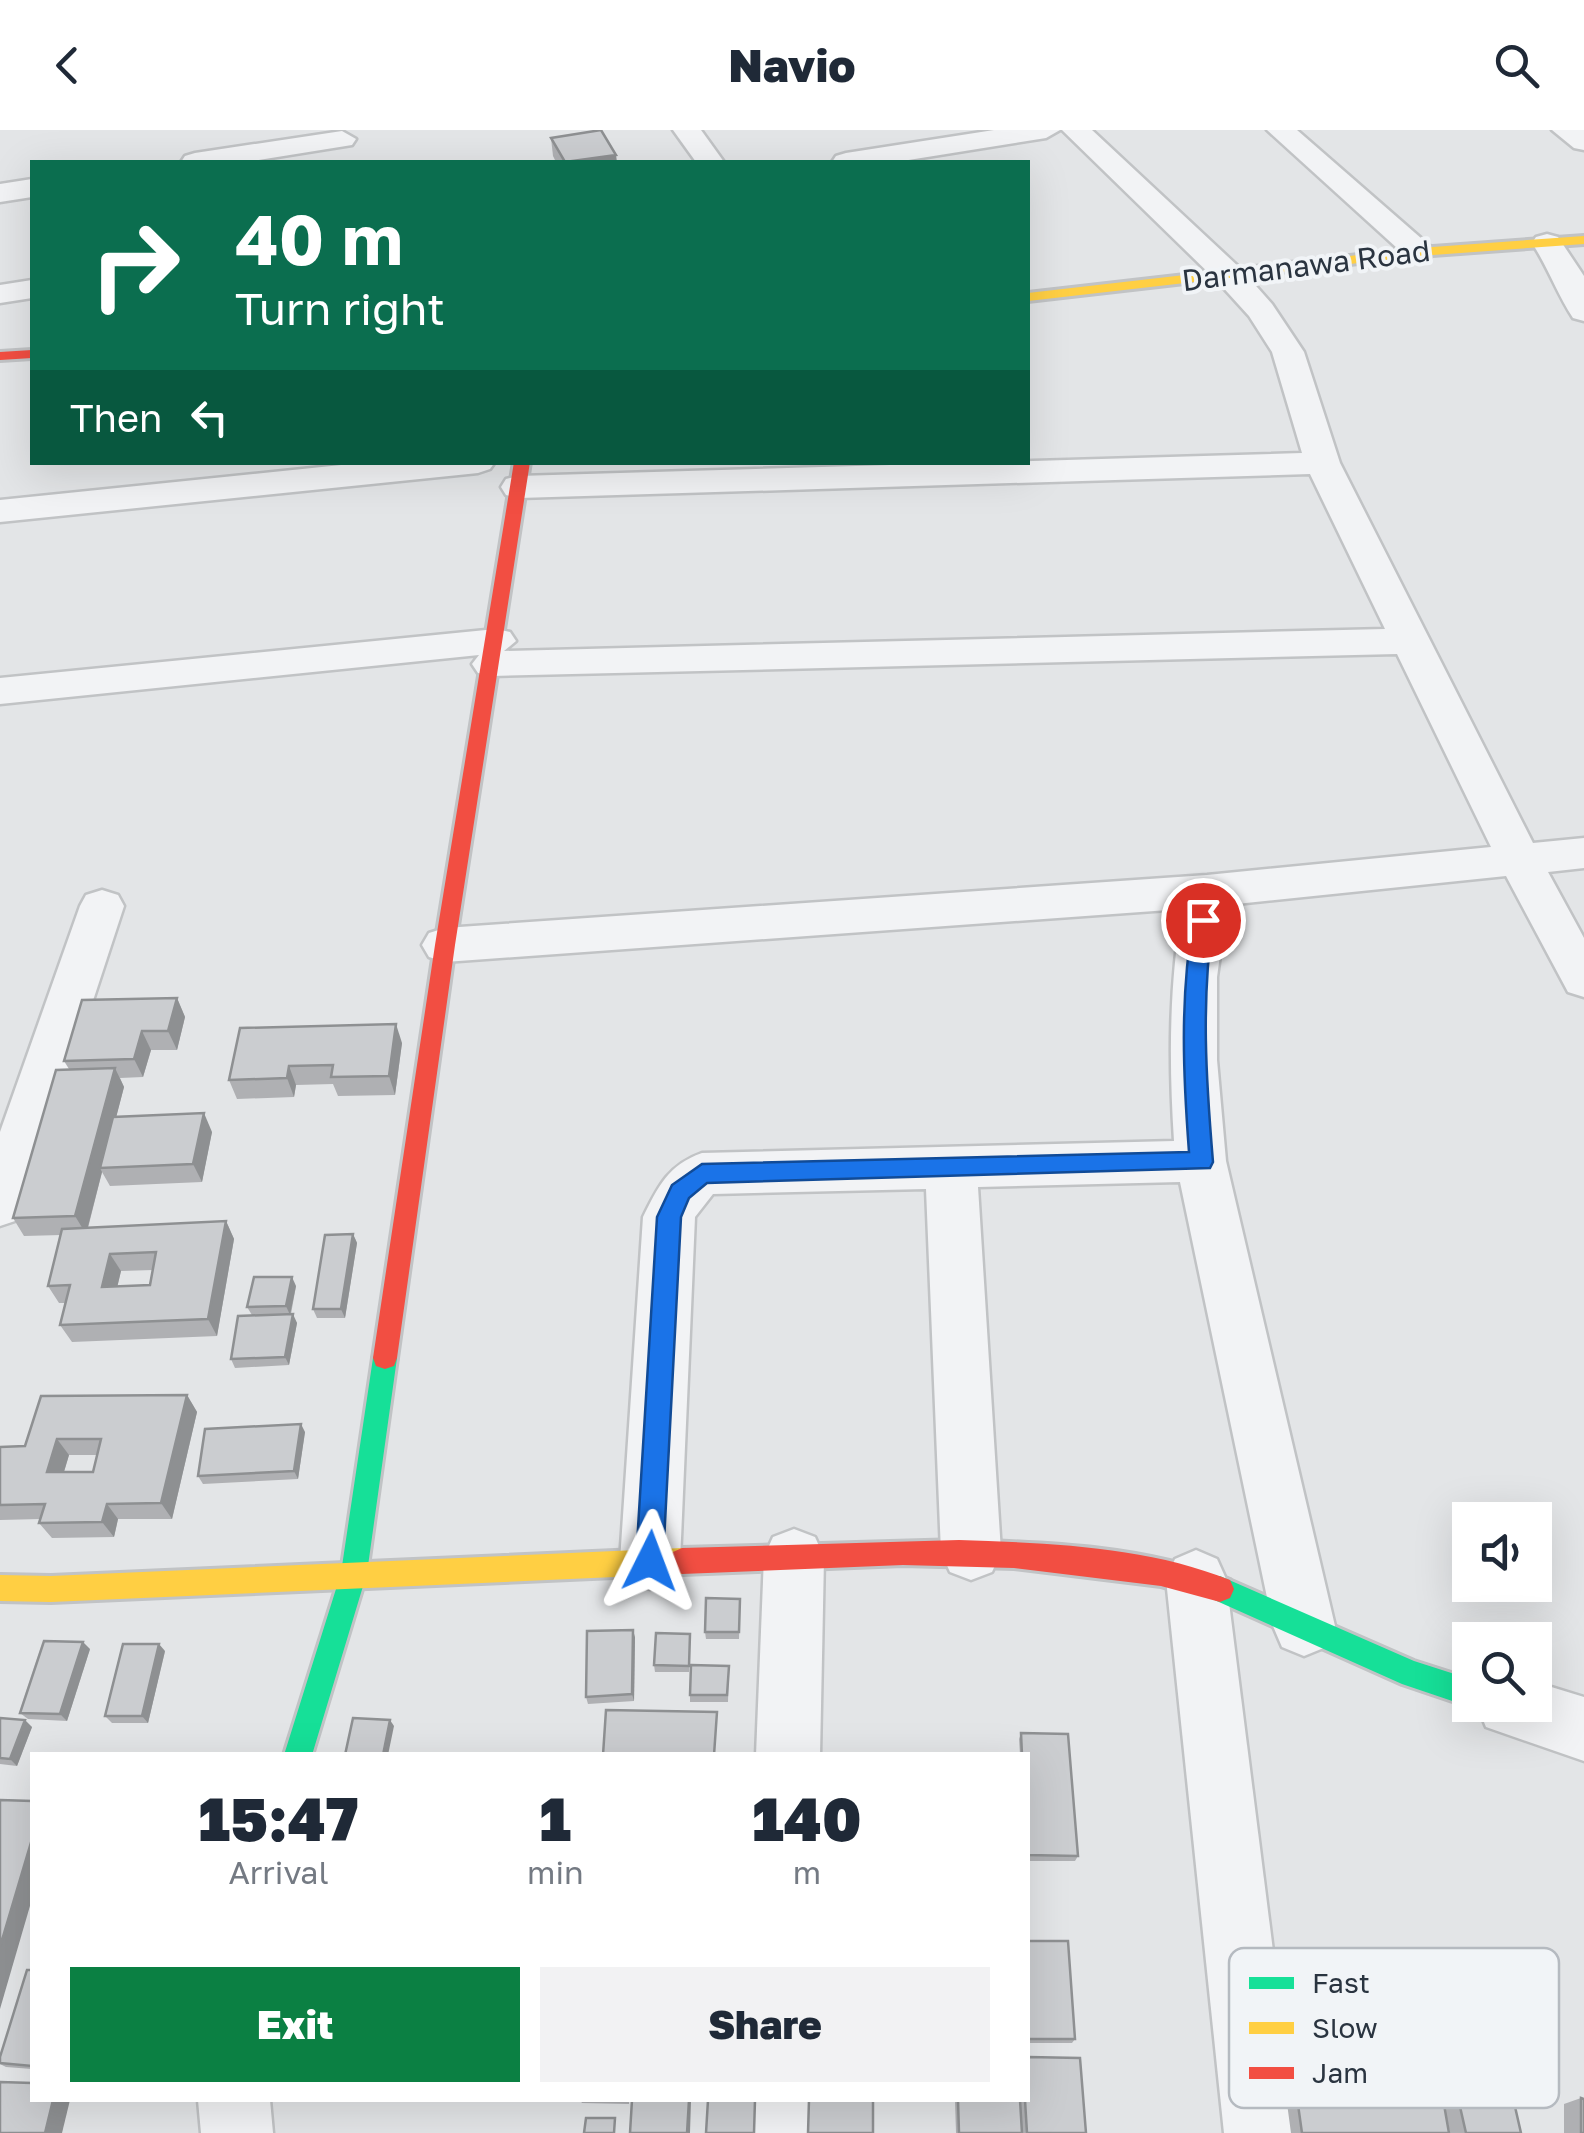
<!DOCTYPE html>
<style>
body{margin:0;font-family:"Golos Text",sans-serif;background:#f2f2f3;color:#1f2937;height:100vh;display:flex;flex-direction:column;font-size:38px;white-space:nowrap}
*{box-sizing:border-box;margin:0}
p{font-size:32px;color:#747a83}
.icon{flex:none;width:55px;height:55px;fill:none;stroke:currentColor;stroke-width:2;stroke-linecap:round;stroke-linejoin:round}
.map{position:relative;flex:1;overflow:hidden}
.sheet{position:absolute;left:30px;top:1622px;width:1000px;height:350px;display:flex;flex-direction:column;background:#fff;border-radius:0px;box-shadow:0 10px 40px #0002}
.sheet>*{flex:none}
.banner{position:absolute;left:30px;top:30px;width:1000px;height:305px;border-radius:0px;box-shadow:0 10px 40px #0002;background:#0b6e4f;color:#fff;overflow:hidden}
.tools{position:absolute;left:1452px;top:1372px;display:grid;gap:20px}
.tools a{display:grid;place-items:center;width:100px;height:100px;border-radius:0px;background:#fff;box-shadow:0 10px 40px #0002;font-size:50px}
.pin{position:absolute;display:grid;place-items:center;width:85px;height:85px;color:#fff;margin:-42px;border:5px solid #fff;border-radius:50%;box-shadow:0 2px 10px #0007}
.me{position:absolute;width:110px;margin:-55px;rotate:3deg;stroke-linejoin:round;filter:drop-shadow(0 0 8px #0008)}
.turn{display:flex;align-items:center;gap:35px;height:210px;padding:0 40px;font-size:45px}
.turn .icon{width:130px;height:130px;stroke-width:2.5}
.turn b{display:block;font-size:70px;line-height:85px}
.then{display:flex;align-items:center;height:95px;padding:0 40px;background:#0003;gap:20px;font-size:38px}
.eta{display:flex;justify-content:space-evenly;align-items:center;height:170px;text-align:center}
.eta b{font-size:60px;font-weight:800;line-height:70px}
.cta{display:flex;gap:20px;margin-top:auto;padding:20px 40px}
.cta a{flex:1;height:115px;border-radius:0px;background:#0b8043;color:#fff;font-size:40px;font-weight:800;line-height:115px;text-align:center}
.cta a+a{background:#f2f2f3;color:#1f2937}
header{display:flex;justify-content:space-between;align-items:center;height:130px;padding:0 40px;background:#fff;font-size:45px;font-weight:800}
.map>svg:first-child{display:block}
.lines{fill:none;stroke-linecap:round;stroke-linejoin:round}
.street-casing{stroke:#c1c3c5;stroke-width:5}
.fast-casing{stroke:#c1c3c5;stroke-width:6}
.slow-casing{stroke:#c1c3c5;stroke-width:6}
.jam-casing{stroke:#c1c3c5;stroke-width:6}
.street{fill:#f2f3f5;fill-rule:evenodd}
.fast{fill:#16e098;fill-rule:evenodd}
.slow{fill:#ffcf43;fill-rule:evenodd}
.jam{fill:#f24e42;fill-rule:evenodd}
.wall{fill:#afb0b3;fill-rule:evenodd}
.shaded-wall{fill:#8e9092}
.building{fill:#cbcdd0;stroke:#8e9092;stroke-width:2.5;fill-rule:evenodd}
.route{fill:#1a73e8;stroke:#114b97;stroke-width:2.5}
.labels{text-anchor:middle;stroke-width:8;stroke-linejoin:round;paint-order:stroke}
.far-street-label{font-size:30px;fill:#2a3440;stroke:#f1f4f7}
.key{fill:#f1f4f7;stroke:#b5bac0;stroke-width:2.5}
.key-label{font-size:28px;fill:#2a3440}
</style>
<header><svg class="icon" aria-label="back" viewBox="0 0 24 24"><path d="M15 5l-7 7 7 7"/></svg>Navio<svg class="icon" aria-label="search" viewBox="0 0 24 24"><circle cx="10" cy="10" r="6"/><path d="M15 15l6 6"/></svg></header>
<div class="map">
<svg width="1584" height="2003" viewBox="0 0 1584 2003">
<rect width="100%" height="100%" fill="#e3e5e7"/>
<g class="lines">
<defs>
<g id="street">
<polygon points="673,0 701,0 724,32 696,32"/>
<polygon points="994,0 1060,0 1046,8 896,32 832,32 836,26 846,23"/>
<path d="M1062,0H1092L1241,139L1272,174L1304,222L1340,333L1533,713L1584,708V738L1548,742L1584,808V867L1568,862L1506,746L1227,775L1217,847V930L1226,1031L1335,1496L1326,1517L1304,1526L1282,1517L1273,1496L1180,1052L978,1057L1001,1422L992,1442L971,1450L950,1442L941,1422L926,1059L713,1064L695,1087L680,1431L671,1451L650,1459L629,1451L620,1431L643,1087C658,1057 668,1035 702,1023L1174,1011C1169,932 1169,857 1182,779L445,832L429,827L422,815L429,803L445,798L1207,745L1491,717L1397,524L492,546L478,543L472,534L479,525L0,574V548L496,499L510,502L516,511L504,521L1385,499L1310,344L519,368L506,365L501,357L506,349L519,346L1302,323L1272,222L1249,186L1219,153Z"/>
<polygon points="1267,0 1297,0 1430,116 1434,122 1430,128 1408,128"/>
<polygon points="1552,0 1584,0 1584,20 1574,18"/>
<polygon points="342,1 356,9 352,15 246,32 181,32 185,26 195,23"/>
<polygon points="32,49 32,67 0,72 0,54"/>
<path d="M1547,104L1558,107L1584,146V191L1573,188C1557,164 1548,137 1532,113L1536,107Z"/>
<polygon points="32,150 32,168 0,173 0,155"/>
<polygon points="370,332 495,332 490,339 478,343 0,392 0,370"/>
<polygon points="102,760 118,765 124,776 26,1075 18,1090 0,1096 0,1002 80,776 86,765"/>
<polygon points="794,1399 815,1407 824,1427 820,1625 756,1625 764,1427 773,1407"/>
<polygon points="1196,1420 1217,1429 1226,1449 1296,2003 1224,2003 1166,1449 1175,1429"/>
<polygon points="1535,1552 1584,1567 1584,1631 1486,1597 1477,1575 1535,1575"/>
<polygon points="198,1970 270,1970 273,2003 201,2003"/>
<polygon points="741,1970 813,1970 812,2003 740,2003"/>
</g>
<g id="fast">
<polygon points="385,1217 394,1220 397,1228 367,1443 312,1625 284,1625 341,1443 373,1228 376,1220"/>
<polygon points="1220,1446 1414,1531 1470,1549 1470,1575 1475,1575 1470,1577 1402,1554 1210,1468 1206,1459 1210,1450"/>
</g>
<g id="slow">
<polygon points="1584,106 1584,114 1419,126 1028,171 1028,163 1419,118"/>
<polygon points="682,1418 691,1422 695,1431 691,1440 682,1444 51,1472 0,1471 0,1445 51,1446"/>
</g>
<g id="jam">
<polygon points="32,220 32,228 0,230 0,222"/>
<polygon points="514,332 530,332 455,815 397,1228 394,1236 385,1239 376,1236 373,1228 435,815"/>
<path d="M959,1410C1048,1413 1146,1416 1230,1450L1234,1459L1230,1468L1220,1472L1161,1456L1014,1438L903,1435L682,1444L673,1440L669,1431L673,1422L682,1418Z"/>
</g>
</defs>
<use href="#street" class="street-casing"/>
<use href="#fast" class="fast-casing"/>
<use href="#slow" class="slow-casing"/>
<use href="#jam" class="jam-casing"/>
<use href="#street" class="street"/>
<use href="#fast" class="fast"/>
<use href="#slow" class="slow"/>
<use href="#jam" class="jam"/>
</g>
<g class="wall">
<polygon points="551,8 617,32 556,32 553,26"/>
<path d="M177,868L185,887L177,920H151L143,947L120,948L124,957L116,987L212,1002L202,1052L110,1056L102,1042L88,1098L226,1091L234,1109L217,1206L72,1212L60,1195L66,1173H59L48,1156L61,1105L24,1106L13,1088L69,939L64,931ZM153,1140L150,1155L117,1157L121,1141Z"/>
<polygon points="240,898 402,913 395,965 338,966 333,954 296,955 294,967 237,969 229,950"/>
<polygon points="353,1104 357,1113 345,1188 317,1188 313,1179"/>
<polygon points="296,1156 291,1184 297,1193 289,1235 235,1238 231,1229 252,1185 247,1177"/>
<path d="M187,1265L197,1282L172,1389H118L114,1407L52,1408L39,1393L40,1389L0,1390V1317L25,1316ZM69,1325H97L93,1342H64Z"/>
<polygon points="305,1302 298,1349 203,1354 198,1346"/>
<polygon points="740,1476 739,1509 706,1509 705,1502"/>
<polygon points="690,1504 689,1542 655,1542 654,1535"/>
<polygon points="635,1507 634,1571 588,1574 586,1567"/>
<polygon points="90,1519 67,1591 28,1589 20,1583"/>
<polygon points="165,1521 148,1593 112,1593 105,1586"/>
<polygon points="729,1536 728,1572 690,1572 690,1565"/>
<polygon points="0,1588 32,1597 17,1636 0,1634"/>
<polygon points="1021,1603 1078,1726 1075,1731 1028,1731 1028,1625 1020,1625 1019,1609"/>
<polygon points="1028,1811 1075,1909 1072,1913 1028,1913"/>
<polygon points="32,1840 32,1939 6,1937 0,1934"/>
<polygon points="1282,1861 1341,1896 1369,1900 1368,1890 1380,1882 1440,1952 1453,1946 1521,2003 1450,2003 1443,1969 1449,2003 1291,2003 1273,1870"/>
<polygon points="1581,1968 1584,2003 1564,2003 1564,1974"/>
<polygon points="580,1970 629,1970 629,1974 582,1973"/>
<polygon points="955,1970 1028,1970 1086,2003 956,2003"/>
</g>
<g class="shaded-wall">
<polygon points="616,25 617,32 566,32"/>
<polygon points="177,868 185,887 177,920 168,901"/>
<polygon points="396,894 402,913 395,965 389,946"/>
<polygon points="142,901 151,920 143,947 134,929"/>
<polygon points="289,936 296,955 294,967 287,948"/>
<polygon points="115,938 124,957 103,1038 100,1038 102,1042 86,1104 75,1086"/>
<polygon points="204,983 212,1002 202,1052 193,1034"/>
<polygon points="226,1091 234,1109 217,1206 208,1189"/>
<polygon points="353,1104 357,1113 345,1188 341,1179"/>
<polygon points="110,1124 121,1141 113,1175 102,1157"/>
<polygon points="292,1147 296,1156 290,1185 286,1176"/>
<polygon points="293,1184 297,1193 289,1235 285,1227"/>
<polygon points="187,1265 197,1282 172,1389 161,1373"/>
<polygon points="301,1294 305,1302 298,1349 294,1341"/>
<polygon points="57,1309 69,1325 59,1358 47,1342"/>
<polygon points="107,1374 118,1389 114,1407 102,1392"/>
<polygon points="633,1500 635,1507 634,1571 632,1564"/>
<polygon points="83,1512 90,1519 67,1591 60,1584"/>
<polygon points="159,1514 165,1521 148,1593 142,1586"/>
<polygon points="25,1590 32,1597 17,1636 10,1629"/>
<polygon points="390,1590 394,1596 388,1625 383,1625"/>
<polygon points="32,1709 32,1769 0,1879 0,1817"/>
<polygon points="53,1970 70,1970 62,2003 45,2003"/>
<polygon points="689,1970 691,1970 690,2003 687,2003"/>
</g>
<g class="building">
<polygon points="601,0 616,25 565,32 551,8"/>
<polygon points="177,868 168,901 142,901 134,929 64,931 82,870"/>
<polygon points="396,894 389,946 331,947 333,935 289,936 287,948 229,950 240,898"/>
<polygon points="115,938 75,1086 13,1088 56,940"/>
<polygon points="204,983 193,1034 100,1038 113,987"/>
<path d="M226,1091L208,1189L60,1195L70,1155L48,1156L62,1099ZM156,1122L150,1155L102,1157L110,1124Z"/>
<polygon points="353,1104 341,1179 313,1179 325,1105"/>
<polygon points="254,1147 292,1147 286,1176 247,1177"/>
<polygon points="293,1184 285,1227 231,1229 238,1186"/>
<path d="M187,1265L161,1373L107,1374L102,1392L39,1393L45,1374L0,1375V1317L25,1316L41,1266ZM57,1309H101L93,1342H47Z"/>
<polygon points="301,1294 294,1341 198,1346 205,1299"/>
<polygon points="706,1468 740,1469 739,1502 705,1502"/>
<polygon points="633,1500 632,1564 586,1567 587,1501"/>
<polygon points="656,1503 690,1504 689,1536 654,1535"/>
<polygon points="44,1511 83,1512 60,1584 20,1583"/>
<polygon points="123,1514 159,1514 142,1586 105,1586"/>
<polygon points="691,1535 729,1536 727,1565 690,1565"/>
<polygon points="606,1580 717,1582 714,1625 603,1625"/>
<polygon points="0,1588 25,1590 10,1629 0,1628"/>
<polygon points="353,1588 390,1590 383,1625 345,1625"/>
<polygon points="1021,1603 1068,1604 1078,1726 1028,1725 1028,1625 1022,1625"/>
<polygon points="0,1670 32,1671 32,1709 0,1817"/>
<polygon points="1028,1811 1068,1811 1075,1909 1028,1909"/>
<polygon points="27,1840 32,1840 32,1936 0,1933 0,1927"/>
<polygon points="1282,1861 1335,1879 1341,1896 1382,1902 1380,1882 1432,1906 1449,2003 1302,2003"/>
<polygon points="1028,1927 1080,1928 1086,2003 1027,2003 1025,1970 1028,1970"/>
<polygon points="1453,1946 1508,1946 1521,2003 1466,2003"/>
<polygon points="0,1952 32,1953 32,1970 53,1970 45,2003 0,2003"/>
<polygon points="1581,1968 1584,1969 1584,2003 1581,2003"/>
<polygon points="632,1970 689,1970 687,2003 630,2003"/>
<polygon points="708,1970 755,1970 754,2003 706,2003"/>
<polygon points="809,1970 873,1970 873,2003 808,2003"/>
<polygon points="958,1970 1020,1970 1022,2003 959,2003"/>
<polygon points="586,1988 615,1988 614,2003 584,2003"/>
</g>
<path class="route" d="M1203,782L1213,790C1201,872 1206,949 1213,1032L1210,1038L707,1053L689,1068L681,1087L663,1431L659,1440L650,1444L640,1440L636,1431L657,1087L672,1055L702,1034L1189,1022C1183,943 1180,869 1193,790Z"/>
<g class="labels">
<g class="far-street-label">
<text transform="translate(1306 136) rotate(-7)" y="10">Darmanawa Road</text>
</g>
</g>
<rect x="1229" y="1818" width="330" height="160" rx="15" class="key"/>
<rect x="1249" y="1847" width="45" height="12" fill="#16e098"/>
<rect x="1249" y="1892" width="45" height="12" fill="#ffcf43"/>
<rect x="1249" y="1937" width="45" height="12" fill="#f24e42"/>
<g class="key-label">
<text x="1312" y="1863">Fast</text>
<text x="1312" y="1908">Slow</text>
<text x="1312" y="1953">Jam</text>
</g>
</svg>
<div class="tools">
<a><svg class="icon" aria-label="sound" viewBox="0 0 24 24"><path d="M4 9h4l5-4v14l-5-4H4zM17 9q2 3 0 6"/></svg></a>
<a><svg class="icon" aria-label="search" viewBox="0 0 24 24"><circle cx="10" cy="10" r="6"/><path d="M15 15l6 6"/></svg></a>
</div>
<div class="pin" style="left:1203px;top:790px;background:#d93025"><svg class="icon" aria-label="arrive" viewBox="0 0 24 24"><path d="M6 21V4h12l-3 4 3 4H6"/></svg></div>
<svg class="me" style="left:650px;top:1431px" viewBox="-20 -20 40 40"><path d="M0-17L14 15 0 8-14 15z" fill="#1a73e8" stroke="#fff" stroke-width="4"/></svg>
<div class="banner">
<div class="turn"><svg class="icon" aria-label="right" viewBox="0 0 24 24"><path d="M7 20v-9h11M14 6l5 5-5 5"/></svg><div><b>40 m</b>Turn right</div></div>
<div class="then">Then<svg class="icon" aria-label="left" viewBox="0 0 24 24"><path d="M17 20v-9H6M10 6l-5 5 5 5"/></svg></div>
</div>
<section class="sheet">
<div class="eta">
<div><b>15:47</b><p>Arrival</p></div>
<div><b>1</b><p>min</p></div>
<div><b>140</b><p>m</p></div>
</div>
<div class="cta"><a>Exit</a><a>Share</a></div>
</section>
</div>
